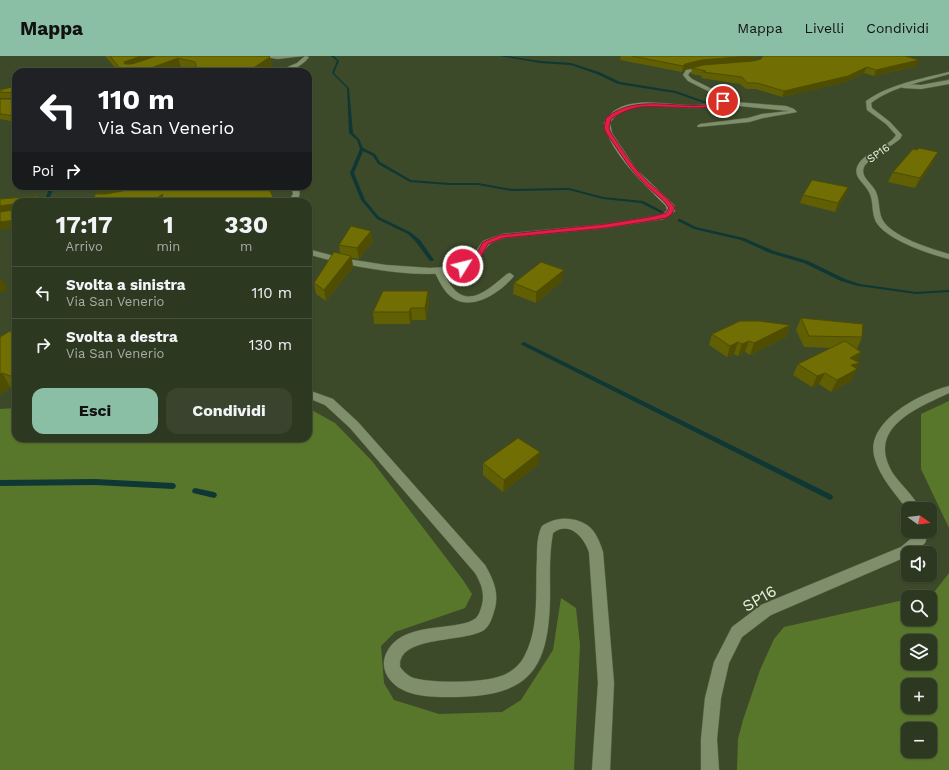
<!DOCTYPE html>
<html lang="it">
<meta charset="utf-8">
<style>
body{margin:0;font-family:"Work Sans",sans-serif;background:#39432d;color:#f1f3f6;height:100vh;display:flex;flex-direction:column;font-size:15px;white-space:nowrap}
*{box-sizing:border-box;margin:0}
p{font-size:13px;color:#a7aca5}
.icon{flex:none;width:22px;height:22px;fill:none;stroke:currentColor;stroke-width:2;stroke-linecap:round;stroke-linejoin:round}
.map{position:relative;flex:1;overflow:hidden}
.panel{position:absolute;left:12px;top:142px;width:300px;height:244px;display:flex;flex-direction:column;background:#2d3820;border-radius:12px;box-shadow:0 1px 3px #0004,0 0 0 1px #48523e}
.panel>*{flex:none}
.top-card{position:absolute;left:12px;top:12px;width:300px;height:122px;border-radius:12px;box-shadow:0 1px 3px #0004,0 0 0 1px #48523e;background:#202124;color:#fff;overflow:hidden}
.needle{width:26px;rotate:104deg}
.controls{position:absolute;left:901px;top:446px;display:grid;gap:8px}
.controls a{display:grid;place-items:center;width:36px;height:36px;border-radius:8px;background:#2d3820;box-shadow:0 1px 3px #0004,0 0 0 1px #48523e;font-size:20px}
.pin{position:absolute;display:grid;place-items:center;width:34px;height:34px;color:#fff;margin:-17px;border:2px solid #fff;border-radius:50%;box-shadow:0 1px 4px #0007}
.me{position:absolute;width:44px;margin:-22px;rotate:54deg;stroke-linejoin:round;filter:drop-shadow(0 0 3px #0008)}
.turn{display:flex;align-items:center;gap:14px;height:84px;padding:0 20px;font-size:18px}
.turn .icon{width:52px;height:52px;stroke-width:2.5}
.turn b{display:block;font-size:28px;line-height:34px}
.then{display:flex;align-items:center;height:38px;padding:0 20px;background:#0003;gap:8px;font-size:15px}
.eta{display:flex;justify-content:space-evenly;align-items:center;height:68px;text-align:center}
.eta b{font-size:24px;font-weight:700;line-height:28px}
.cta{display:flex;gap:8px;margin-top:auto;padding:8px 20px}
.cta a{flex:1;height:46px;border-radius:12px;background:#8abfa5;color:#111;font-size:16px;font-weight:700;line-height:46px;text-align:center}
.cta a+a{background:#39432d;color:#f1f3f6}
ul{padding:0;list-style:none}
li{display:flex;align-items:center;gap:12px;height:52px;padding:0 20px;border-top:1px solid #48523e}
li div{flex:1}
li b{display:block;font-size:15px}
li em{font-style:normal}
header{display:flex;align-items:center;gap:24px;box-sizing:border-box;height:56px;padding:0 20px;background:#8abfa5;color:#111}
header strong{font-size:19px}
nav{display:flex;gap:22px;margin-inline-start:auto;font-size:14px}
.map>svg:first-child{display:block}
.green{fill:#59772b;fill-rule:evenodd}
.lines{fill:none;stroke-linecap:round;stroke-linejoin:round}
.stream{fill:#0f3734;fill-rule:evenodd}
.minor-casing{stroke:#5a664a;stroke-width:1}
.tertiary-casing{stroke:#5a664a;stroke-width:1}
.minor{fill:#7f8f6b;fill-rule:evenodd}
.tertiary{fill:#7f8f6b;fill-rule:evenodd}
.wall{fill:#615f03}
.shaded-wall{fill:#4f4d02}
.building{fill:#716e03;stroke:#4f4d02}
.route{fill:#e11d48;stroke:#92132f}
.labels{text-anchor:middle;stroke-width:3.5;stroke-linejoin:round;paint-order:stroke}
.far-street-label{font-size:11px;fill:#e8f2de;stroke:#3c4a2a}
.near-street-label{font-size:16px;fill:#e8f2de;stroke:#3c4a2a}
</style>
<header>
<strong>Mappa</strong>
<nav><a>Mappa</a><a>Livelli</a><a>Condividi</a></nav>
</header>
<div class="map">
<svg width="949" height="714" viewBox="0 0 949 714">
<rect width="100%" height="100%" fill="#3c4a2a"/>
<g class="green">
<polygon points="949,345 949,472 921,413 921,358"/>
<polygon points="16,352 16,382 308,382 308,352 335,367 372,405 463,524 472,538 465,552 395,576 381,590 384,627 394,644 439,658 502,656 521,644 553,594 561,542 576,552 580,589 574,714 0,714 0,353"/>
<path d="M949,517V714H737L738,683L743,664L760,614L774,583L784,571L908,543V563H930V541H919L935,535ZM908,585H930V607H908ZM908,629H930V651H908ZM908,673H930V695H908Z"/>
</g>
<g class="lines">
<g class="stream">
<polygon points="331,0 334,0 339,5 334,17 349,32 353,77 359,83 363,92 375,98 380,106 411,124 449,127 478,127 512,133 569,132 603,141 643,145 664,156 661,157 641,147 603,143 569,134 512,135 478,129 449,129 410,126 378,108 373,100 363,95 354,117 365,144 379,161 410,176 420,184 434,204 432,205 430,205 416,186 408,178 377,163 361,144 350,117 360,93 357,84 349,77 347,32 332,17 337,5"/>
<polygon points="500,0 506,0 540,5 571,7 599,16 620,26 676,35 709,47 707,48 675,37 618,28 597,18 571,9 540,7"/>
<polygon points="53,130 58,130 53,134 48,146 44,146 49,133"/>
<polygon points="678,163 680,163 696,171 744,182 774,195 808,205 845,223 860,228 916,236 949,234 949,236 916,238 858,230 841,225 804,207 770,197 741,184 694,173 678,165"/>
<polygon points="524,286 832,439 833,441 832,443 830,444 828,443 522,289 521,288 522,287"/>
<polygon points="95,423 173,427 175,428 176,430 175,432 173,433 95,429 0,430 0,424"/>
<polygon points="195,432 214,436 216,437 217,439 216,441 214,442 193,437 192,435 193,433"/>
</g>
<defs>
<g id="minor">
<polygon points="258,0 303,0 278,3"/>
<path d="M305,0L309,1C302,11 288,16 276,16L297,7Z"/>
<polygon points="949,24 949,28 921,33 903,32 900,30 903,28 921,29"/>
<polygon points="722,45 786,50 794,53 797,56 763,62 749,66 698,71 697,70 700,68 748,62 762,58 789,55 720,48 719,47"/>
<path d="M438,212L441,213C445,219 448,227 453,232C470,253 492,230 507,218L510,217L514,220C499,238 467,259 447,237C441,230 438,222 434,215Z"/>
<path d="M308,334L333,343L358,366L485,509C493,523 499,536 495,552C493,559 490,570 484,574C464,587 397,579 400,611C403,615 406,618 411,621C427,628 484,627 501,620C511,617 521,608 525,599C540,570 535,534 537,503C537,492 537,480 542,470C555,461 573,460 587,469C596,475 600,487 603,496L614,627L610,714H592L598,627L589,496C584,481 569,464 553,477C549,497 550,519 550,540C549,619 526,641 448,641C428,641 400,640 388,621C383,613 383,605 386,598C397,572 432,573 456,569C461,568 468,567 473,564C479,561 480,555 482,549C485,537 481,527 475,517L350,372L325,349L308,342Z"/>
</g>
<g id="tertiary">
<path d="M707,11L709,13L690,16L688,19L692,23L722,38L726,42L725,46C694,61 644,40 618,58C615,60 612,64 610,67L612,77L636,113L674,149L675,155L664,163L606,172L504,182C499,184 491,186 488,190C481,198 478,208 467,212C431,227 345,210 308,198V193L341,202L386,209L430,212L449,211L464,207L471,202L483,185L502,178L606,168L662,159L667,154L666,150C645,129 610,97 604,67C607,63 610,58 614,55C644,35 689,59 720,44L718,40L688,25L683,19L686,14Z"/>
<path d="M949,16V18C923,26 893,30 871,47L872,52L890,66L902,79L900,83C894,88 866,105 864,111C860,120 870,126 875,134C880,143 878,154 882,163C891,181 932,193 949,198V203C929,198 887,184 876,166C871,156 874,145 869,136C864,126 852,121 858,109C864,96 889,91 896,79L886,68L867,54L866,45C890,28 921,23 949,16Z"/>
<path d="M291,130H297C301,136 300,140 296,146H288L293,138Z"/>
<path d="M949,330V337C915,353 864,373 894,419C902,430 914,440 920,453H908V455C896,438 881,423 875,403C863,366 921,337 949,330Z"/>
<polygon points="915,475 929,475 925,487 913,497 908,497 908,500 771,559 742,581 729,607 721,642 717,683 719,714 701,714 701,683 705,642 714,606 732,571 761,549 901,491 914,480"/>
</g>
</defs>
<use href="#minor" class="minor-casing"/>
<use href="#tertiary" class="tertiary-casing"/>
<use href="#minor" class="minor"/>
<use href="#tertiary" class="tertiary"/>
</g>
<g class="wall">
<polygon points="105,0 269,0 270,1 272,10 263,16 197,16 181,11 168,16 119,16"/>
<polygon points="621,0 758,0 751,5 917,10 874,20 864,17 846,26 782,41 756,33 746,33 740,28 701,22 702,20 691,18 692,12 696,11 684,14 682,16 620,4"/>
<polygon points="16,30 16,66 0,63 0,43 14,43 14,42 0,42 0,34"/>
<polygon points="933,106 915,132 888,126 893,116"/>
<polygon points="848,131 845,139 835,156 800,147 803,139"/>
<polygon points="373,185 359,203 352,202 353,211 326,245 316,238 314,227 340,197 339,189"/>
<polygon points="562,225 536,247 513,238 514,227"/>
<polygon points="428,235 429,246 426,264 412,264 410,268 374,268 373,256"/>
<polygon points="801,262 862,281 857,293 861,296 857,305 856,313 851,325 831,336 819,328 812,331 793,319 798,308 831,292 804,291 796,274"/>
<polygon points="790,269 786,281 750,299 745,296 738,300 734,298 727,301 709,289 712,278"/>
<polygon points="16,277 16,334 11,332 0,338 0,281"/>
<polygon points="483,407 539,408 503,436 483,419"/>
</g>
<g class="shaded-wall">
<polygon points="141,0 170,0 127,15 124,6"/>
<polygon points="748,0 758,0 750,6 701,10 684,14 682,16 683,10 685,8 702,4"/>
<polygon points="270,1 272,10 263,16 247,16"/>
<polygon points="178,2 181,11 168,16 140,16"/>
<polygon points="919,4 917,10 874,20 876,14"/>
<polygon points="867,11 864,17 846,26 782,41 784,35"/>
<polygon points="938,96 933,106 915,132 920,122"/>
<polygon points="115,130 172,130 100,142 97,133"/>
<polygon points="848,131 845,139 835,156 838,147"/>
<polygon points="163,138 165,146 150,146"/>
<polygon points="38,140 41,146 36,146"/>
<polygon points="13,148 16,153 0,157 0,150"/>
<polygon points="16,164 16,172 13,171 14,172 0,174 0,166"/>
<polygon points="371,175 373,185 359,203 357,192"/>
<polygon points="351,200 353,211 326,245 324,234"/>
<polygon points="564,214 562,225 536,247 536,236"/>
<polygon points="2,223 8,233 0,237 0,224"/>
<polygon points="428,235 429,246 426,264 425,252"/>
<polygon points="411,252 412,264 410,268 409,256"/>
<polygon points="790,269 786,281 750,299 754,287"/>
<polygon points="749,285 745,296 738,300 742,288"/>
<polygon points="738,286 734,298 727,301 730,290"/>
<polygon points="861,296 856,308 860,307 851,325 831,336 837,324 850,302"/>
<polygon points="2,317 11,332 0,338 0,318"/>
<polygon points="825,317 819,328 812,331 817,320"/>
<polygon points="540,396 539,408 503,436 504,424"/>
</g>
<g class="building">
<polygon points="110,0 141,0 124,6 125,8 132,8 156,0 269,0 270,1 247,16 198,16 195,6 178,2 140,16 128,16 122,15"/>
<polygon points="632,0 748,0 702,4 685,8 683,10"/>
<polygon points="763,0 905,0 919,4 876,14 867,11 848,20 784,35 757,27 747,27 742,21 703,16 706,15 692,12 703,9 753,5 761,3"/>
<polygon points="16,30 16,60 0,58 0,43 14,43 13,37 0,36 0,34"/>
<polygon points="919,92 938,96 920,122 893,116 913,93 917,94"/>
<polygon points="812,124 848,131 838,147 803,139"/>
<polygon points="97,130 115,130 97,133"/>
<polygon points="149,130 218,130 220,132 233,130 268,130 275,146 253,146 251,143 250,146 161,146 163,138 150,146 94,146 95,138 106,138"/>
<polygon points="38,140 36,146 16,146 16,164 0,166 0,156 12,154 13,148 0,150 0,143"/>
<polygon points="16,166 16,173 13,171"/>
<polygon points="351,170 371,175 357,192 339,189"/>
<polygon points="334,196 351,200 324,234 314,227"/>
<polygon points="541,206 564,214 536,236 514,227"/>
<polygon points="383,235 428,235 425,252 411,252 409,256 373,256"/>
<polygon points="801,262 863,268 862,281 809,280"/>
<polygon points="740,265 759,265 790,269 754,287 749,285 742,288 738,286 730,290 712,278"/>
<polygon points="10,275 16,277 16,322 2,317 0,318 0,281"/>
<polygon points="845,285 861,296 850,302 860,307 851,309 857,313 837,324 825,317 817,320 798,308"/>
<polygon points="518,382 540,396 504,424 483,407"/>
</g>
<path class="route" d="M723,44L726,45C724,46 722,48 721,49C707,55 659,49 640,51C629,53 620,57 611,63L609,72L611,77C622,93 632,110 646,124C656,134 667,140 675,152L671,159L666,162L650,165L606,172L503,182L488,188L481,201L466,212L460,210L476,198L483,186L500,179L606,168L650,161L666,157L669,152C662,141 650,135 642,125C628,111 618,93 606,77L604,72L606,62C640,33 691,60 723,44Z"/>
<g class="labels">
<g class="far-street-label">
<text transform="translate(878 97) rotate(-35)" y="4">SP16</text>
</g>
<g class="near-street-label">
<text transform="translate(759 542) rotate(-30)" y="6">SP16</text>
</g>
</g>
</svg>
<div class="controls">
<a><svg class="needle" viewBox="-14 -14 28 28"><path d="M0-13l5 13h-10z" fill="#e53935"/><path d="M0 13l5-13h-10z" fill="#a7aca5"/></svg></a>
<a><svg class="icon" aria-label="sound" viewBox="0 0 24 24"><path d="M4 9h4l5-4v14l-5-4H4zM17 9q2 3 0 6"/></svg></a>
<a><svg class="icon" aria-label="search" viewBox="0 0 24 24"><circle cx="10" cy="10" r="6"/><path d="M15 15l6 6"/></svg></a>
<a><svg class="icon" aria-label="layers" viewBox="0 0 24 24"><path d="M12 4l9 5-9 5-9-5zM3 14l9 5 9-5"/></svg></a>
<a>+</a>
<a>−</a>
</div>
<div class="pin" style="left:723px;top:45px;background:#d93025"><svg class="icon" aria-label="arrive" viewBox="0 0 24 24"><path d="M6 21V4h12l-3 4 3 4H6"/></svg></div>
<svg class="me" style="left:463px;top:210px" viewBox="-20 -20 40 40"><circle r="17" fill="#e11d48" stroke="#fff" stroke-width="3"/><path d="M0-11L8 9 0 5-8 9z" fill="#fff"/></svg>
<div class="top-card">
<div class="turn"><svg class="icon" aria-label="left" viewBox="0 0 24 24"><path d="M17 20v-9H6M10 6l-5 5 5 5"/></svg><div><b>110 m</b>Via San Venerio</div></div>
<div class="then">Poi<svg class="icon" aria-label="right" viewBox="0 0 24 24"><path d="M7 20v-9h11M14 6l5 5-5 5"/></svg></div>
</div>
<section class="panel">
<div class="eta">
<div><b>17:17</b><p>Arrivo</p></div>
<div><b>1</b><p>min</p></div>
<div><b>330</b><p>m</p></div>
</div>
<ul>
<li><svg class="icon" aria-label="left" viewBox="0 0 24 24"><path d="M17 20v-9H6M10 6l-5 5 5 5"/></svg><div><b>Svolta a sinistra</b><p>Via San Venerio</p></div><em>110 m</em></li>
<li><svg class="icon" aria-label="right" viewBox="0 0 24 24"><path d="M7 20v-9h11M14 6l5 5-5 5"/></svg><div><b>Svolta a destra</b><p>Via San Venerio</p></div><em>130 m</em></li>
</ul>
<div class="cta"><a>Esci</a><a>Condividi</a></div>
</section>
</div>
